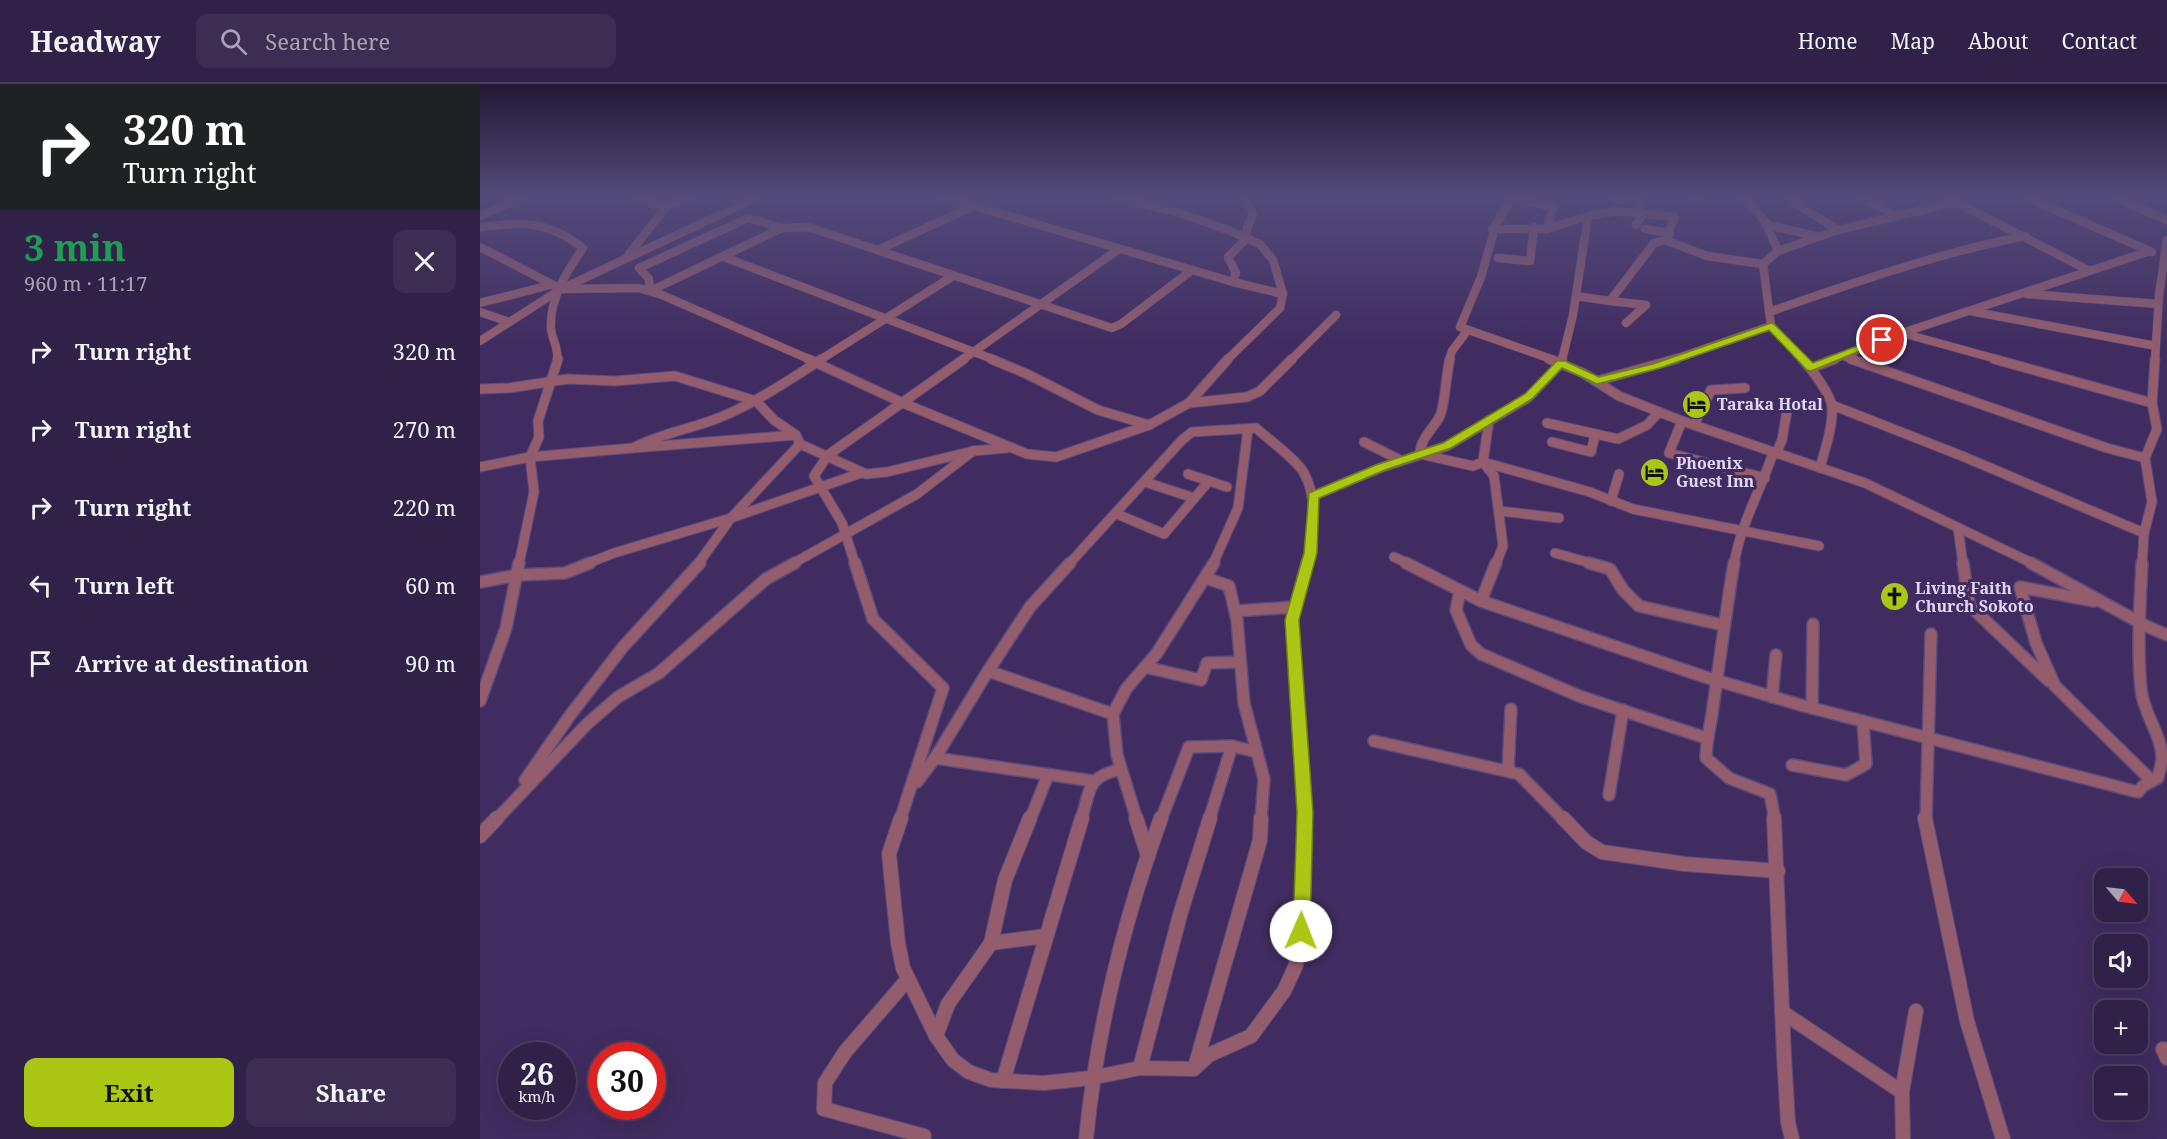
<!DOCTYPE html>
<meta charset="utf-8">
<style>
body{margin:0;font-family:"Noto Serif",serif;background:#3c2e52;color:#f1f3f6;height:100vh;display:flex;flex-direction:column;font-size:22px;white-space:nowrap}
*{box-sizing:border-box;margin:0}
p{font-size:20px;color:#a8a3b4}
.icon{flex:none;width:33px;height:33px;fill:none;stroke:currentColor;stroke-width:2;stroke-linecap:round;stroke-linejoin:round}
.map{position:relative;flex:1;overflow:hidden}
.panel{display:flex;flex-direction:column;background:#302148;width:480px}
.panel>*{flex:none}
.guide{background:#202124;color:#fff;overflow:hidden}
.needle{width:39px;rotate:118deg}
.buttons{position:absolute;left:1614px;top:784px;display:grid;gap:12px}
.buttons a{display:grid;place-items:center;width:54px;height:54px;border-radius:12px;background:#302148;box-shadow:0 6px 24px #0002,0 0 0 2px #4b3e60;font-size:30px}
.speed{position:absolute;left:18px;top:958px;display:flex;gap:12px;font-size:30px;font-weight:700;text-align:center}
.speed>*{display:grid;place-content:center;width:78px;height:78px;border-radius:50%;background:#302148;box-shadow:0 6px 24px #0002,0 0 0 2px #4b3e60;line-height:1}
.speed small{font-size:15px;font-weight:400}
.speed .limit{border:9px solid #d22;background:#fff;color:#111}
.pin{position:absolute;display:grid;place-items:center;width:51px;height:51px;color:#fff;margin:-26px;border:3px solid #fff;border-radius:50%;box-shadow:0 2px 6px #0007}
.me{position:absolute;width:66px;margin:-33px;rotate:1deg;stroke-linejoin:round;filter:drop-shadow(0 0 4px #0008)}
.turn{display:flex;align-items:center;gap:21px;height:126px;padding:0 24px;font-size:27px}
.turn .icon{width:78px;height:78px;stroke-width:2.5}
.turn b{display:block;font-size:42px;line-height:51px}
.round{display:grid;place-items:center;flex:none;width:63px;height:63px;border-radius:12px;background:#3c2e52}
.headline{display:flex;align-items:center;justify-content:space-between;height:102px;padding:0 24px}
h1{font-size:36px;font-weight:700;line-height:45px;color:#1e9e55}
.action{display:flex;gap:12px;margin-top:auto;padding:12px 24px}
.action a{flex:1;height:69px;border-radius:12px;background:#abc614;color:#111;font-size:24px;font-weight:700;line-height:69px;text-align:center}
.action a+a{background:#3c2e52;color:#f1f3f6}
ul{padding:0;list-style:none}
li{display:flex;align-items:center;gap:18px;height:78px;padding:0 24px}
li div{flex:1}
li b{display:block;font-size:22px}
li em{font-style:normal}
header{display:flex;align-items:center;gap:36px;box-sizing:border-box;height:84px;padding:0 30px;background:#302148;border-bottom:2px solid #4b3e60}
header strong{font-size:28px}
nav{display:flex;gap:33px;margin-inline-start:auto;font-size:21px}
.search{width:420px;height:54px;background:#3c2e52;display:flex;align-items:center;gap:15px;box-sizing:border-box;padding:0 21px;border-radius:12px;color:#a8a3b4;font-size:22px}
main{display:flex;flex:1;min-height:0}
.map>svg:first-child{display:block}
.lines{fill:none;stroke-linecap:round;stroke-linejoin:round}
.street-far3-casing{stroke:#5d4b7b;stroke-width:9}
.street-far2-casing{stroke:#5d4b7b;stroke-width:11}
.street-far1-casing{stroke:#5d4b7b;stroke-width:14}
.street-casing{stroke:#5d4b7b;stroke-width:16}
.street-far3{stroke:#935d6e;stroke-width:8}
.street-far2{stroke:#935d6e;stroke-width:9}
.street-far1{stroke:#935d6e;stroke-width:11}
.street{stroke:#935d6e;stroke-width:14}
.route{fill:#abc614;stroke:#6f810d;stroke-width:1.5}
.labels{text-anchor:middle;stroke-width:6;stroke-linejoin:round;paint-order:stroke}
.poi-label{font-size:16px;font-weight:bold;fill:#e0d6f6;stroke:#402c60;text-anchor:start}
</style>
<header>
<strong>Headway</strong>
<div class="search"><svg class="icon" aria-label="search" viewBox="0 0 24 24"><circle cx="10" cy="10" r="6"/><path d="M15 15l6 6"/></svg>Search here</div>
<nav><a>Home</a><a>Map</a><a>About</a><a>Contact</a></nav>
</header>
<main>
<section class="panel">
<div class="guide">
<div class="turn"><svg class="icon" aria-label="right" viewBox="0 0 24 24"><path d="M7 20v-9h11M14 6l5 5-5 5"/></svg><div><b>320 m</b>Turn right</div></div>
</div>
<div class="headline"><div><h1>3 min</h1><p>960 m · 11:17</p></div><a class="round"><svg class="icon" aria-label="close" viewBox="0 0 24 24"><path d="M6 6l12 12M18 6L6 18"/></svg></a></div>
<ul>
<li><svg class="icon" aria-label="right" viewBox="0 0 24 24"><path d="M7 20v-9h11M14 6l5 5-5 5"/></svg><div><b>Turn right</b></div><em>320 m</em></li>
<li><svg class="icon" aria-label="right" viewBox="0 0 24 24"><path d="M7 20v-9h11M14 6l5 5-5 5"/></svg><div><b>Turn right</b></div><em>270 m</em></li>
<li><svg class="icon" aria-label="right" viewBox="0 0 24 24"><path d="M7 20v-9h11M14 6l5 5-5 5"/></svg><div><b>Turn right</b></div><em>220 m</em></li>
<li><svg class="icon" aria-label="left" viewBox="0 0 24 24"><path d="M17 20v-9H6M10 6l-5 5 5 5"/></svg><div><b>Turn left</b></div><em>60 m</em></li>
<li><svg class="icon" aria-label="arrive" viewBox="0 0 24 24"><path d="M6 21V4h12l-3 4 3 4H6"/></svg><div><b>Arrive at destination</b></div><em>90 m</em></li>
</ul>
<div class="action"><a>Exit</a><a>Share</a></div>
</section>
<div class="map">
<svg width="1687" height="1055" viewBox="0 0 1687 1055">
<rect width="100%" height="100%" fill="#402c60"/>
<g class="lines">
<defs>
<g id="street-far3">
<polyline points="155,113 186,123"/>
<polyline points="464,113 753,198 803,210"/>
<polyline points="636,113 700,129 748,146 780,160 793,176 803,210 800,224 747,276"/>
<polyline points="1033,113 1016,140 1001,193 980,243 1074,276"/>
<polyline points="1215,113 1218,114"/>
<polyline points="1263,113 1285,137 1298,167 1283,180 1291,242 1324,276"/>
<polyline points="1306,113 1358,146"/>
<polyline points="1382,113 1417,132"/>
<polyline points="1546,113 1672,168"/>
<polyline points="1634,113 1687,136"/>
<polyline points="1032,114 1073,123 1067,145"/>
<polyline points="1135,114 1159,116 1160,134 1156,141"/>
<polyline points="1472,116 1610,187"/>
<polyline points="0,132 44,113"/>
<polygon points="268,134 302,144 170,207 169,195 159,184"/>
<polyline points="1288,141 1335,152"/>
<path d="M0,143C44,138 66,136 103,164C87,187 69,215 71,245C72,256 79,264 77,276"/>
<polyline points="302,144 328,143 632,244 641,240 712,186"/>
<polyline points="1012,145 1067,145 1108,132 1137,127 1195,133 1185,156 1174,159 1130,217 1096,212"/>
<polyline points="1165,145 1190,149"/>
<polyline points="1185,156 1227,172 1283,180"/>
<polyline points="0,163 81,205 159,204 182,211 331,276"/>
<polyline points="398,166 493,122"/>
<polyline points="1298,167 1358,146 1476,118"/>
<polyline points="149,170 186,123 208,113"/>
<polyline points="244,173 515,276"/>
<polyline points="1018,174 1050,177 1054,143"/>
<polyline points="753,198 756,189 748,173 766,155 767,144 773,130 764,113"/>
<polyline points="1547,210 1678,220"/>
<polyline points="1130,217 1166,221 1146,239"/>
<polyline points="0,219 70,201"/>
<polyline points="1490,227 1676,262"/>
<polyline points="0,228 29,238"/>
<path d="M1289,228C1373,199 1458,169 1545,152"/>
<polyline points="1422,249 1520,276"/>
<polyline points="0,257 81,205 278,113"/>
<polyline points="1363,272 1376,276"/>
<polyline points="340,276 473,192"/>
<polyline points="482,276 639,165"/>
<polyline points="811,276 856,231"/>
<polyline points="969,276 972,267 987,247"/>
<polyline points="1082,276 1093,231 1108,132"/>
<polyline points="1192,276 1291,242"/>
<polyline points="1351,276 1422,249 1670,167"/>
<polyline points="1675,276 1679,211 1687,156"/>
</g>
<g id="street-far2">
<polyline points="328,275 423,319 547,370 576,373 669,341"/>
<polyline points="511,275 547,290 618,326 669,341 709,319 767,313 780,307 812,275"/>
<path d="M970,275C966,290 965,321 960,332C953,345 940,355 940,370L993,382L1003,378L1110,408L1153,425L1339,462"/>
<polyline points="1069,275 1103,289 1139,312 1202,337 1385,399 1554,480"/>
<path d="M1322,275C1331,284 1351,311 1352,323C1353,343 1345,365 1340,384"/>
<polyline points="1371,275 1627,364 1665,374"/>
<polyline points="1514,275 1672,319"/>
<polyline points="1331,284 1355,275"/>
<polyline points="1117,297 1196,275"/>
<polyline points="0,305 29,304 88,295 135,297 195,292 276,317 294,336 316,351 320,360 386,390 407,388 493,367 527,364"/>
<polyline points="709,319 748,275"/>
<polyline points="1352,321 1482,372 1664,449"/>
<polyline points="1009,336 1003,378 1014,392 1023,462 1016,480"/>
<polyline points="1202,337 1189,369 1285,394"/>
<polyline points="1067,339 1138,355 1167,341 1179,328"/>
<polyline points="1214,341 1231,306 1265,304"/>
<path d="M316,351L153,364C181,349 212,345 241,333C277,318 309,296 342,275"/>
<polyline points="884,358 920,376"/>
<polyline points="1072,358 1111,368 1115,351"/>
<polyline points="1296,370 1302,356 1307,327"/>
<polyline points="0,383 50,373 153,364"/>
<polyline points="708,390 747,403"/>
<polyline points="665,398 714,414"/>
<polyline points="833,412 900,384 967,362 1049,313 1081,279 1082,275"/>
<polyline points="1131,417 1139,390"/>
<polyline points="1020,427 1079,434"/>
<polyline points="637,430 684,450 729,397"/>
<polyline points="1478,444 1483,480"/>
<polyline points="1075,469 1114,480"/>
<polyline points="914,473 929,480"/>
<polyline points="39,480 54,408 50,373 59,353 58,337 78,275"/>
<polyline points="106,480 134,469 251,434 381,389"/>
<polyline points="218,480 251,434 320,360"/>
<polyline points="312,480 437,410 493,367"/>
<polyline points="375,480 362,439 334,392 348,371 484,275"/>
<path d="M589,480L702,356L712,348L776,344C788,355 817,376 824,389C838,414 834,453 827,480"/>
<polyline points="733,480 758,424 768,345"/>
<path d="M1254,480C1261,439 1280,408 1293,369"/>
<polyline points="1662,480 1664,449 1672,418 1665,374 1677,345 1672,319 1675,275"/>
</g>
<g id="street-far1">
<polyline points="375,479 393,535 463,604 420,736"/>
<polyline points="590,479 550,523 508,587 633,630"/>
<path d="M926,479L1001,517L1225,593L1324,622L1658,708L1663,702L1678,694C1679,688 1681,682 1682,676C1683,653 1663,629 1661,605C1657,563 1660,520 1662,479"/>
<polyline points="1109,479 1130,485 1143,506 1159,522 1243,541"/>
<path d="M1254,479C1246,527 1240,575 1233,623C1231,641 1226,656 1226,674L1249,694L1290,710L1295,736"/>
<polyline points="1483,479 1489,521 1569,597"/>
<polyline points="1551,479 1666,542 1687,551"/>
<polyline points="726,494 749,502 757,536 764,619 784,695 781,736"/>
<polyline points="0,498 38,491 85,489 110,479"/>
<polyline points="980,507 976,526 991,561 1001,570 1099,612 1226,654"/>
<polyline points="1001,517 1016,479"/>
<polyline points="1614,517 1540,503 1556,559 1575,602 1672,697"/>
<polyline points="756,527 814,523"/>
<polyline points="665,583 721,596 727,579 760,578"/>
<polyline points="1292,613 1296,571"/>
<polyline points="0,617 26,544 39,479"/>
<polyline points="1332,624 1333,540"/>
<polyline points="894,657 1039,690 1084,736"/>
<polyline points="455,674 613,697"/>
<polyline points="1312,681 1366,691 1386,680 1383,637"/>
<polyline points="1028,687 1031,625"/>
<polyline points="45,696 91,630 143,563 220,479"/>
<polyline points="437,698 455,674 508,587"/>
<polyline points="1129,711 1143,626"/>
<polyline points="16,736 107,640 138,613 179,589 286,495 315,479"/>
<polyline points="550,736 568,691"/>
<path d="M601,736C611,705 606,693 641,685"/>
<polyline points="657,736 637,671 633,630 646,605 677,569 734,479"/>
<polyline points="681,736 709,663 752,662 777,668"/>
<polyline points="729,736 752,662"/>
<polyline points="825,736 812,536 827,479"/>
<polyline points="1446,736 1451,550"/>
</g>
<g id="street">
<polyline points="421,734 409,770 418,859 423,884 456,952 473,976 489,988 511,996 564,999 611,994 660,984 714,985 729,971 771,952 804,907 816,881 821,847 825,734"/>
<polyline points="656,734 668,772"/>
<polyline points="1083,734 1106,758 1122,768 1205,780 1298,787"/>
<polyline points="1294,734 1304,972 1308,1038 1312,1055"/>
<polyline points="1445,734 1487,937 1523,1055"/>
<polyline points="0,752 17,734"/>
<polyline points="511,859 566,852"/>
<polyline points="428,895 365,968 345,999 344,1025 444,1052"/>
<polyline points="1302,928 1422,1008"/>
<polyline points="456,952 468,920 511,859 525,796 550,734"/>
<polyline points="1683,965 1687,974"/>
<polyline points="715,983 780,756 781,734"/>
<polyline points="660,984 700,831 730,734"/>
<polyline points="523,997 602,734"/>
<path d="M606,1055C617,944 643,839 681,734"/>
<polyline points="1423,1055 1422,1008 1436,927"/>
</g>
</defs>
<use href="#street-far3" class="street-far3-casing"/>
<use href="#street-far2" class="street-far2-casing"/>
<use href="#street-far1" class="street-far1-casing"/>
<use href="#street" class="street-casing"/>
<use href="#street-far3" class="street-far3"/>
<use href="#street-far2" class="street-far2"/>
<use href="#street-far1" class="street-far1"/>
<use href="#street" class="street"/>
</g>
<linearGradient id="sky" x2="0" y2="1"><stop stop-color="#231835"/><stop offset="0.43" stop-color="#534b7a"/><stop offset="1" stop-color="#534b7a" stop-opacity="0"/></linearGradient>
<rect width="1687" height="261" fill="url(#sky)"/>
<polygon class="route" points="1291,239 1294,240 1333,279 1398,254 1407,256 1331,287 1327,286 1289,246 1180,284 1117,300 1082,284 1052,315 971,364 905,386 839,414 837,469 819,536 833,729 830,847 828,853 821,856 815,853 813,847 817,729 805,536 824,469 829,409 896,381 963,359 1045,310 1077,277 1085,277 1119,293 1173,280"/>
<defs>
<symbol id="hotel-disc" viewBox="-11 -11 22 22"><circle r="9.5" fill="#abc614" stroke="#402c60"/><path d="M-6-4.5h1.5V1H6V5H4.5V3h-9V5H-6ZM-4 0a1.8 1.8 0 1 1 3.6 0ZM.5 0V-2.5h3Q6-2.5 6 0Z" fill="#111"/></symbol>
<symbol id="church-disc" viewBox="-11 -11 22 22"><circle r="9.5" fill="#abc614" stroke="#402c60"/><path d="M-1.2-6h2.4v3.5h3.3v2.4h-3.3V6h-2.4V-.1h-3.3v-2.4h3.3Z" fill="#111"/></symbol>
</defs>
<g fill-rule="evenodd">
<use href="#hotel-disc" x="1200" y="304" width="33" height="33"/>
<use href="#hotel-disc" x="1158" y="372" width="33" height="33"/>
<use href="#church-disc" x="1398" y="496" width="33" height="33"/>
</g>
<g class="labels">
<g class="poi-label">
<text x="1237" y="326">Taraka Hotal</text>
<text x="1196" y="385">Phoenix<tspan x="1196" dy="18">Guest Inn</tspan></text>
<text x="1435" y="510">Living Faith<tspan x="1435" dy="18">Church Sokoto</tspan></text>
</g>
</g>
</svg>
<div class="buttons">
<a><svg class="needle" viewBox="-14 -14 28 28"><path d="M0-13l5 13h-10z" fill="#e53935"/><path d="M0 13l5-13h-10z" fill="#a8a3b4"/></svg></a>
<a><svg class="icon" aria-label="sound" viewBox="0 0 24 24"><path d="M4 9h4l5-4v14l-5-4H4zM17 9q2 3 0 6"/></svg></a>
<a>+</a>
<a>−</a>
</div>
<div class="speed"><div>26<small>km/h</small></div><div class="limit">30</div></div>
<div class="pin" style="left:1402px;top:256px;background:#d93025"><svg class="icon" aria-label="arrive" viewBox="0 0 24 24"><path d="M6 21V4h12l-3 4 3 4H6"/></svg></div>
<svg class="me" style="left:821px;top:847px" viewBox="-20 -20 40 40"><circle r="19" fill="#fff"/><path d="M0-13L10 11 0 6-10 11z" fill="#abc614"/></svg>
</div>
</main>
